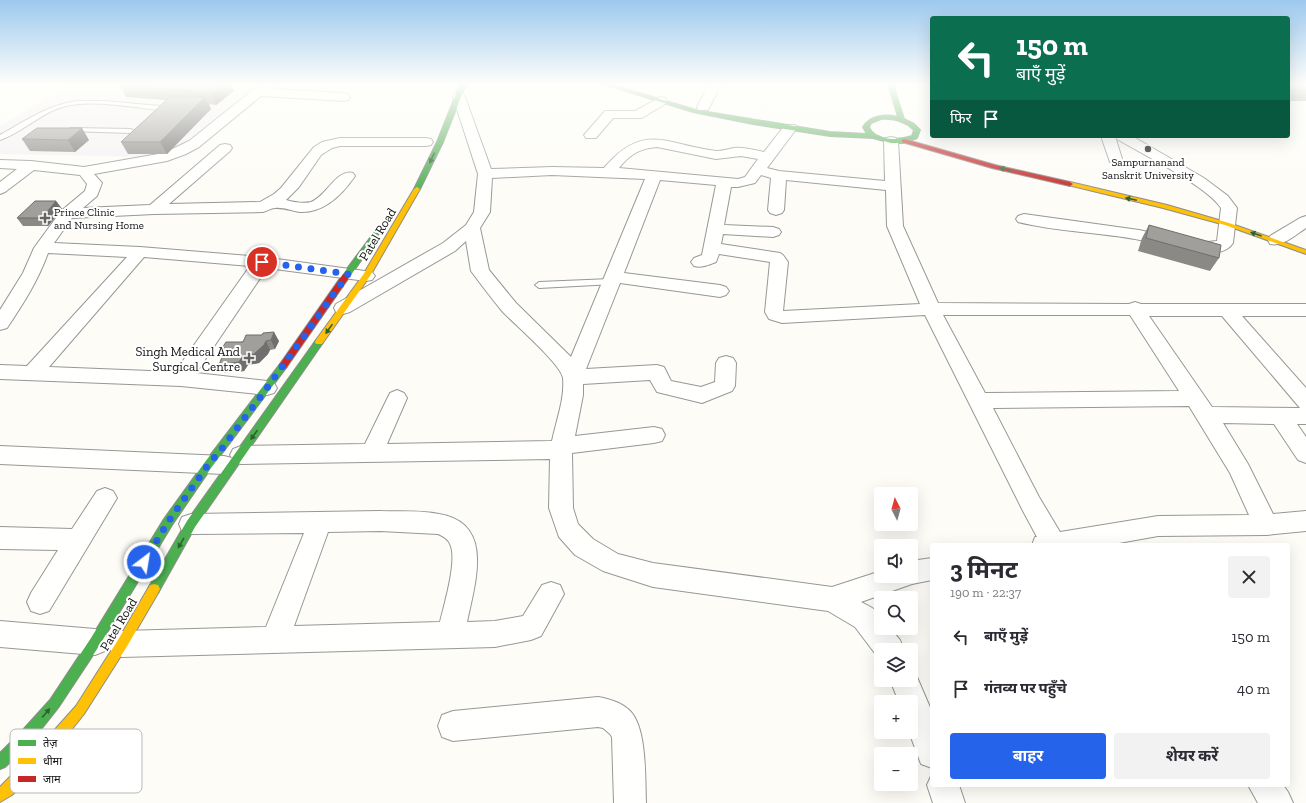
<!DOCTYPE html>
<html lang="hi">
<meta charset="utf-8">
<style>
body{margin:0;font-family:"Zilla Slab","Noto Sans Devanagari",serif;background:#f2f2f3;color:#2b2b33;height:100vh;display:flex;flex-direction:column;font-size:15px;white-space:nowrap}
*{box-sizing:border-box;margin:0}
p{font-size:13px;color:#7c7c81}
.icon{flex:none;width:22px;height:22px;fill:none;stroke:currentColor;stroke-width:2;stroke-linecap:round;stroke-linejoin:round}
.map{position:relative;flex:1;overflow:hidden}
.sheet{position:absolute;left:930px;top:543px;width:360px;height:244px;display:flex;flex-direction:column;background:#fff;border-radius:4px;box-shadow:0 4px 16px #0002}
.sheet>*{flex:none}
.top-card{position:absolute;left:930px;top:16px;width:360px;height:122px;border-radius:4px;box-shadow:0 4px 16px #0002;background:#0b6e4f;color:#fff;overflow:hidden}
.needle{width:26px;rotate:354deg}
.controls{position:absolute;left:874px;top:487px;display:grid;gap:8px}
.controls a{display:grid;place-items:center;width:44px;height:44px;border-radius:4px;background:#fff;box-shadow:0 4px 16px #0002;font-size:20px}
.pin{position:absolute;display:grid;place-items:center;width:34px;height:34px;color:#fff;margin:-17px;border:2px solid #fff;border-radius:50%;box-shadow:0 1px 4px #0007}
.me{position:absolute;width:44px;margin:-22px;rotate:31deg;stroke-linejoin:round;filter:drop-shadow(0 0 3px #0008)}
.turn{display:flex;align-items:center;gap:14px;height:84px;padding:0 20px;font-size:18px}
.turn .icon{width:52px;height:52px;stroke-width:2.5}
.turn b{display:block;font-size:28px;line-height:34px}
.then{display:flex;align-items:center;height:38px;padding:0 20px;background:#0003;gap:8px;font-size:15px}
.round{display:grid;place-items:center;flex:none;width:42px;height:42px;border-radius:4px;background:#f2f2f3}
.overview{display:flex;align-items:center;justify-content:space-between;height:68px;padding:0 20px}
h1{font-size:24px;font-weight:700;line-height:30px}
.cta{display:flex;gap:8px;margin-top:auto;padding:8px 20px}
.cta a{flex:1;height:46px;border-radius:4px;background:#2563eb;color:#fff;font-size:16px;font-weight:700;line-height:46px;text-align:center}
.cta a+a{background:#f2f2f3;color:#2b2b33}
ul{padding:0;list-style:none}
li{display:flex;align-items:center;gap:12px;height:52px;padding:0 20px}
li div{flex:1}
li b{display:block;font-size:15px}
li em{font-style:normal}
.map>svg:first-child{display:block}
.industrial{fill:#f5f0f3}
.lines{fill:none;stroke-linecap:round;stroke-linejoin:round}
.lane-casing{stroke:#979795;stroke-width:2}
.street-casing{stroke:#979795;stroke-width:2}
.fast-casing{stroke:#8e8d8b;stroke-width:2}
.slow-casing{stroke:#8e8d8b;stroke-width:2}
.jam-casing{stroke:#8e8d8b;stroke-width:2}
.lane{fill:#fffffe;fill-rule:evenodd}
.street{fill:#fffffe;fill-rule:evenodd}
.fast{fill:#4caf50;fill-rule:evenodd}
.slow{fill:#ffc107;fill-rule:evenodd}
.jam{fill:#c62828;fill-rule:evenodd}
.wall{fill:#8a8986}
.shaded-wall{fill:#716f6d}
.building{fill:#a19f9c;stroke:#716f6d}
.oneway{fill:#2e6030}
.route{stroke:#2563eb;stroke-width:7;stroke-dasharray:0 12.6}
.poi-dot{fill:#646362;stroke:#fff;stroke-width:1.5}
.labels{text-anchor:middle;stroke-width:4;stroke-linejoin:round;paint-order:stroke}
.far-poi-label{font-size:11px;fill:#111;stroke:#fff}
.street-label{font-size:13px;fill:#111;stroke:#fff}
.poi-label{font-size:13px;fill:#111;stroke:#fff;text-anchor:end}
.key{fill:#fff;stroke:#b8b8b8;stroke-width:1}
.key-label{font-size:11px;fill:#111}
</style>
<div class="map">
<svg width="1306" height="803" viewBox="0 0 1306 803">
<rect width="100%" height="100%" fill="#fdfcf7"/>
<polygon class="industrial" points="71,84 163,84 249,91 166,157 0,154 0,126"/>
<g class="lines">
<defs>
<g id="lane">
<path d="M77,101H105L159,106L162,108L159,110C128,107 83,97 54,110C36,118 18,134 0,140V135C25,121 48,105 77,101Z"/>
<polygon points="71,128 131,129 134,131 131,133 69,131 69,129"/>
<polygon points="611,279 615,282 614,284 539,288 535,285 539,282"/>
</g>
<g id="street">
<path d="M264,84H278L276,87L272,89L344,93L348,94L350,97L348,100L344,101L261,96L199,147L186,154L167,161L94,174L102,183L97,196L83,208L150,205L220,145L225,144L230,145L232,148L230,151L169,204L260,202L274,194L281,188L314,147L322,142L340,138H426L431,139L433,142L431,145L426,146H340L332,148L321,155L299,187L286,200C293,202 303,204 311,202C327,196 336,169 353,173L355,176C342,195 324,213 300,212C292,211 283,207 275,208C271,208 267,211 263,212L154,214L72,218L54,243L140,247L262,257L372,272L375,276L372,280L366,281L267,268L196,373L267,381L274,383L277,388L274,393L267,395L181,386L0,379V365L27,366L127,257L48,253C38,281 23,304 7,328L0,330V310L23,273L34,248L61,211L85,191L87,184L80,175L34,170L5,192L0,194V182L17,169L0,168V160L31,161L84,167L164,153L189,141L254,89ZM144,257L250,266L175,372L49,367Z"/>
<polygon points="709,84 721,84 708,110 698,110 697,107"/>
<path d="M459,93L463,94L465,97L491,169L552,167L604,168C644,121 666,145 716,151C722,151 728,149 734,148C744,147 754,150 764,152L785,125H795L797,128L767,168L779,171L885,181L884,141L886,138L891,137L896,138L898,141L903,226L938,303L1129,304L1135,302L1141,304H1306V316H1242L1306,388V424H1297L1306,437V463L1298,460L1274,424L1223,423L1248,464L1273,514L1306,511V531L1266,535L1158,536L1108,545H1032L1035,537H1037L1023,511L925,315L782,323L769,319L765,312L770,262L719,254L716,262C708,265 702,268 694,266L691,262L694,258L702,255L716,185L660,180L624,273L720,285L726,287L729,291L726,295L720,297L620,283L586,369L657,365L664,367L671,381L701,387L715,382L716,363L719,358L726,356L733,358L736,363L735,386L732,391L702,403L657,392L650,380L583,384V395L575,436L654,427L662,429L665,435L662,441L654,443L572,453L573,508L578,524L593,539L618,554L653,563L832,587L881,571V576H911V561L932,558V580L912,584L861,602C875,609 881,611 881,628H890L900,640L904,650H881L880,660L855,627L828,611L653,587L603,571L575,555L559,537L549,508L550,459L241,464L233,461L235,465L232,471L224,474L0,464V446L224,456L232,458L230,455L233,449L241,446L365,444L390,393L397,390L404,393L407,398L387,444L552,441C556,421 565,399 563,378C561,364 514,324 502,311C492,299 483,287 474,275L471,271L466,241L455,251L350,312L343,314L336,312L334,308L336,304L443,243L466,225L474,212L478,174L453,97L455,94ZM657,147L716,159L741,156L758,159L745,177L738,179L619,168C629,155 640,148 657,147ZM552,175L645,179L571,357L516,303L489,270L480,228L490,212L492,178ZM761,175L771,178L768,210L770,213L776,215L782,213L784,210L786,180L886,190L887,226L920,304L783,311L788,262L783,255L780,253L721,244L723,234L773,237L779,235L781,232L779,229L773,227L724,225L731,187H738L755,183ZM943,315H1130L1179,391L985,393ZM1149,316H1222L1300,408L1212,407ZM1189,406L1230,473L1249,515L1158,516L1060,532L1039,497L993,408Z"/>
<polygon points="661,97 665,98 667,101 665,104 642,118 613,118 596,138 586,138 584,135 605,111 635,111"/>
<polygon points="1101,136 1115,136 1122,159 1120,162 1115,163 1110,162"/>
<path d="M1115,136H1132L1204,178L1228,196L1237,208L1233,243C1226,254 1212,253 1200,253C1183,253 1158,244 1140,240C1100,232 1058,232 1018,222L1016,219L1018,216L1024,214L1139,230L1198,243L1217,241L1221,208C1207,186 1142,154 1117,139Z"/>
<path d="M1306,216V228C1295,235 1283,247 1270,244L1268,240L1270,236L1300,218Z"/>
<polygon points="105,488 113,491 117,498 49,611 40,614 31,611 27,602 31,593 58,550 0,549 0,527 72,529 97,491"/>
<path d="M380,511C399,512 420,510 439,514C495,523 475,583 467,622L495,621L523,616L542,585L551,582L560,585L564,594L541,636L531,640L495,647L122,657L112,653L108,644L112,635L122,631L266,627L304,533L191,534L182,531L179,524L182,517L191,514ZM380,531L438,534C443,536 448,539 450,544C458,559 444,605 440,622L294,626L328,532Z"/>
<polygon points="0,621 95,629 105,633 109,642 105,651 95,655 0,647"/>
<polygon points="911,669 914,670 932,712 932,768 921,764 909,732 911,732 911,702 899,702 890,680 911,680"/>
<path d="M598,697C610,699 623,703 631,712C647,730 645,779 646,803H614L612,737L610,734L603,728L598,727L453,741L442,737L438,726L442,715L453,711Z"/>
<polygon points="932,774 932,785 959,785 965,803 933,803 927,785"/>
<polygon points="1248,785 1283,785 1288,792 1293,803 1258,803"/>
</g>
<g id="fast">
<polygon points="460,84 466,84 443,142 420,189 415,190 414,189 437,142"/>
<path d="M603,84H610L696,110L830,132L867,134L863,127C870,115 885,114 898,117L888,84H893L904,119L914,124L920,130L917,138L904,143H891L873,138L830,136L753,124L693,112ZM881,119C894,118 905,121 914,130L912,136C900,140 875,142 869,127L871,123Z"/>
<polygon points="378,229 381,231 349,278 343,278 343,274 376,230"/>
<polygon points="319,339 323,342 322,344 195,527 158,593 154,594 150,593 148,589 150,585 187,521 316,340"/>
<polygon points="283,363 286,364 287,366 286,368 211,468 172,525 99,646 58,708 31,742 5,767 0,769 0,753 21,732 50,700 91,638 164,519 205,462 280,364"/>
</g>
<g id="slow">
<polygon points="1070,182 1167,205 1229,223 1306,250 1306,254 1225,225 1163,208 1068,185 1068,183"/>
<polygon points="417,187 420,189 370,276 322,344 316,344 315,342 316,340 363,275 414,189"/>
<polygon points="154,584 158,585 160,589 158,593 126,648 84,714 53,753 12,795 0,802 0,787 43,743 76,706 118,640 150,585"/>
</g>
<g id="jam">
<polygon points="904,139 995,165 1070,182 1073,184 1070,186 992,168 902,142 902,140"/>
<polygon points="343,274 346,274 350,276 286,368 280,368 279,366 280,364"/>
</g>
</defs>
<use href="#lane" class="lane-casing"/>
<use href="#street" class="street-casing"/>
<use href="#fast" class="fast-casing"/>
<use href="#slow" class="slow-casing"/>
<use href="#jam" class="jam-casing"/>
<use href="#lane" class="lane"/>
<use href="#street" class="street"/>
<use href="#fast" class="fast"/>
<use href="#slow" class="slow"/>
<use href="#jam" class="jam"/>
</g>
<g class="wall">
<polygon points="123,84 231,84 234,91 216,105 209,104 211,109 167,154 128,154 121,142 166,100 126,97 120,85"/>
<polygon points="1288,84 1306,90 1306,101 1288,101"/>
<polygon points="22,139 89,140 75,152 30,151"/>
<polygon points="56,201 62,209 48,226 23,226 17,218"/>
<polygon points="1149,225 1219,258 1210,271 1138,251 1142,238"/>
<polygon points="262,335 279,341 275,349 270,350 268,354 259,363 248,365 244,371 224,373 227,356 222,348"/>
</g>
<g class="shaded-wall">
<polygon points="225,84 231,84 234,91 216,105 211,93"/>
<polygon points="205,97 211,109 167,154 160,142"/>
<polygon points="82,128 89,140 75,152 68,140"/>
<polygon points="56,201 62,209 48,226 42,218"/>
<polygon points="274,332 279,341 275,349 271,340"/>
<polygon points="266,341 270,350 268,354 259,363 248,365 244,371 224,373 219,365 243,356"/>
</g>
<g class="building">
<polygon points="123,84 225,84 211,93 120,85"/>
<rect x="1288" y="84" width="18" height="6"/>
<polygon points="170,97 205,97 160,142 121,142"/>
<polygon points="37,128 82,128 68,140 22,139"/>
<polygon points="35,201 56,201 42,218 17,218"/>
<polygon points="1149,225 1221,245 1219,258 1146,238"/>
<polygon points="274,332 271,340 266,341 264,345 254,354 243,356 239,362 219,365 222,357 229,356 233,349 222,348 226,342 243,342 246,335 262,335 263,333"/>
</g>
<defs><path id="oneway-solid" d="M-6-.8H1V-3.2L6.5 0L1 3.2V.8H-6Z"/></defs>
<g class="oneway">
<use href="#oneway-solid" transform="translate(432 158) rotate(115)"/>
<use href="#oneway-solid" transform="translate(1005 169) rotate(-167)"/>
<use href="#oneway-solid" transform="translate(1131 199) rotate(-168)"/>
<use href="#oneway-solid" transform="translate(1256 234) rotate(-161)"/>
<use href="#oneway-solid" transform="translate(329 329) rotate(125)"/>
<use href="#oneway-solid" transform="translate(254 435) rotate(125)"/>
<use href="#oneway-solid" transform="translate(181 543) rotate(120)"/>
<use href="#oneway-solid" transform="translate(46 713) rotate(-49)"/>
</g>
<linearGradient id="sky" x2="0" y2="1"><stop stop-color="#9dc9ee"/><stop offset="0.43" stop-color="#fefefb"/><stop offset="1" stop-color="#fefefb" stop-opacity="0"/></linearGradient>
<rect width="1306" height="196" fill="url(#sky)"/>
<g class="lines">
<polyline class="route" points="144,562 168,522 208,465 220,451 267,388 348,274 262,262"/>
</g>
<g class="poi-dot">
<circle cx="1148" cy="149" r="4"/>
<path d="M43 212h4v4h4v4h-4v4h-4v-4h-4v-4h4z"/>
<path d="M247 352h4v4h4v4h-4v4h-4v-4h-4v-4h4z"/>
</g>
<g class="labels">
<g class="far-poi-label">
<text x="1148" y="166">Sampurnanand<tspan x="1148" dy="13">Sanskrit University</tspan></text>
<text x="54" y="216" text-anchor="start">Prince Clinic<tspan x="54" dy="13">and Nursing Home</tspan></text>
</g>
<g class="street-label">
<text transform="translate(377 234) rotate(-59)" y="5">Patel Road</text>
<text transform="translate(118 624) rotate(-59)" y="5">Patel Road</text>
</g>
<g class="poi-label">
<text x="240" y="356">Singh Medical And<tspan x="240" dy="15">Surgical Centre</tspan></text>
</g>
</g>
<rect x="10" y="729" width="132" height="64" rx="6" class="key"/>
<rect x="18" y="740" width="18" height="6" fill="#4caf50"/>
<rect x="18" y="758" width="18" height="6" fill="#ffc107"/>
<rect x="18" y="776" width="18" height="6" fill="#c62828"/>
<g class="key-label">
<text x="43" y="747">तेज़</text>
<text x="43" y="765">धीमा</text>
<text x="43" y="783">जाम</text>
</g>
</svg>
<div class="controls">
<a><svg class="needle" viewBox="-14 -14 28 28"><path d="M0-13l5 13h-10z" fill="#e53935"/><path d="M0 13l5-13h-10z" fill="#7c7c81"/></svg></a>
<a><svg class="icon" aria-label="sound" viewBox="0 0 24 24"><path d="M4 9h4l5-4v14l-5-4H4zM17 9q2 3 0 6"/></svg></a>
<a><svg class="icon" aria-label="search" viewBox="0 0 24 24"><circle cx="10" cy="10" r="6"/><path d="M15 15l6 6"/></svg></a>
<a><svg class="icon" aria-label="layers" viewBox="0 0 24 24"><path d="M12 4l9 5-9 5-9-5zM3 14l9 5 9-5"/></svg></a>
<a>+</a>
<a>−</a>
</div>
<div class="pin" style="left:262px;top:262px;background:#d93025"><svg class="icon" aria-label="arrive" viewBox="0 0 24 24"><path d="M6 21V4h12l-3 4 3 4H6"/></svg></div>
<svg class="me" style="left:144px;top:562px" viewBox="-20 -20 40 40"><circle r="17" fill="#2563eb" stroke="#fff" stroke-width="3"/><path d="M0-11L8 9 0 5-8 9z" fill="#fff"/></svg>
<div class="top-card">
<div class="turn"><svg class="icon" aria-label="left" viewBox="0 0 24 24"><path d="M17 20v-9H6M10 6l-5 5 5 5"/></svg><div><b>150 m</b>बाएँ मुड़ें</div></div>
<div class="then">फिर<svg class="icon" aria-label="arrive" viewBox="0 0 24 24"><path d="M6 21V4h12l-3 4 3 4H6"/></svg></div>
</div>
<section class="sheet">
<div class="overview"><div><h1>3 मिनट</h1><p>190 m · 22:37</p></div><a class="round"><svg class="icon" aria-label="close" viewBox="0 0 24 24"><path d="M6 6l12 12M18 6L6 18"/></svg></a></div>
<ul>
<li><svg class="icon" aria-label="left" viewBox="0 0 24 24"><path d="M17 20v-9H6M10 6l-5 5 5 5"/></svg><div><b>बाएँ मुड़ें</b></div><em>150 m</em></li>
<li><svg class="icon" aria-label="arrive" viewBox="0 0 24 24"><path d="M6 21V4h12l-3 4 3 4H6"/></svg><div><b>गंतव्य पर पहुँचे</b></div><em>40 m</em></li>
</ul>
<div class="cta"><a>बाहर</a><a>शेयर करें</a></div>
</section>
</div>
